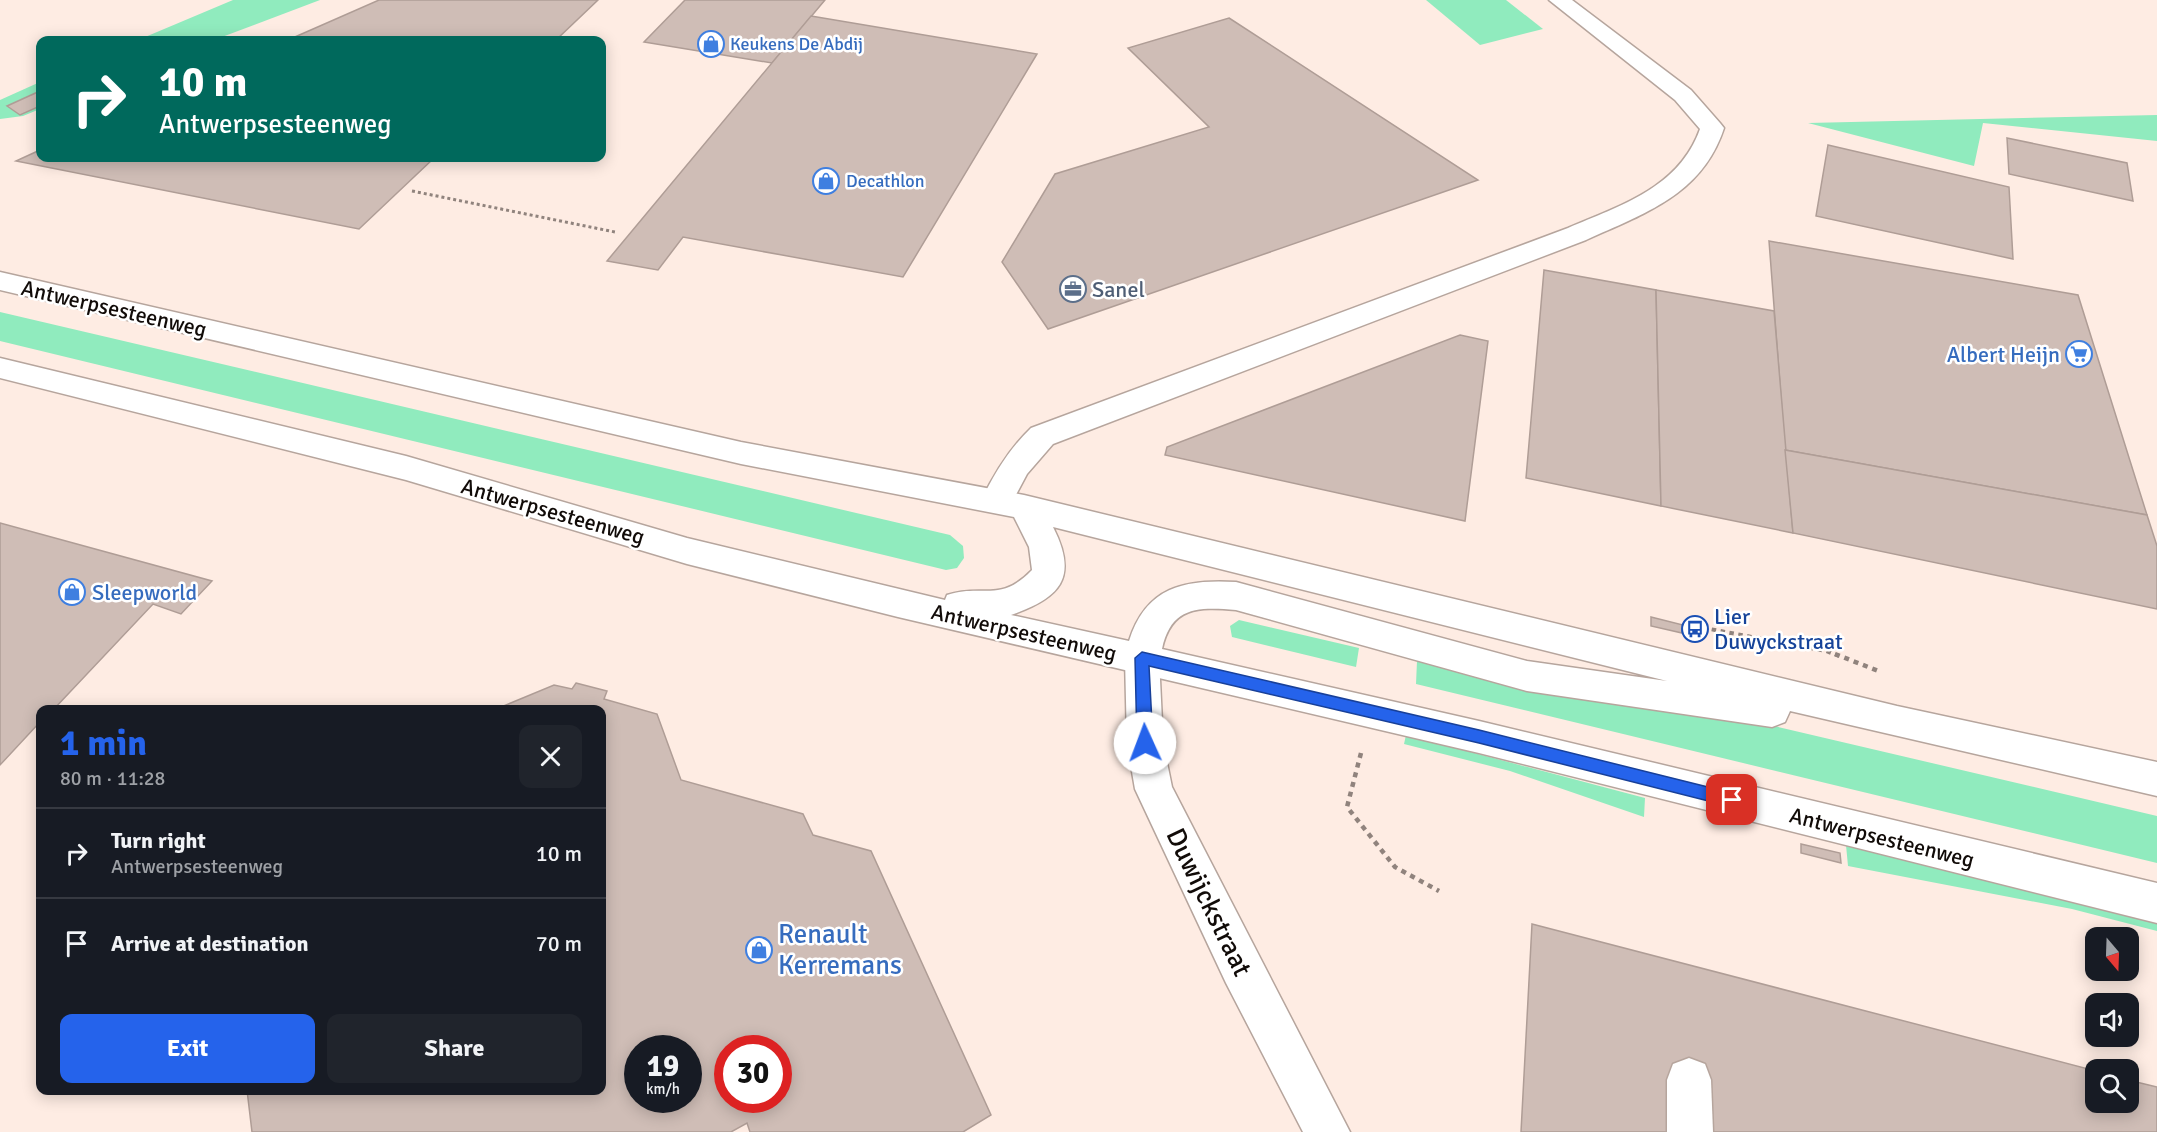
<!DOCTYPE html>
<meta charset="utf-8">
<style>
body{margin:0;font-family:Signika,sans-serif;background:#20242c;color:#f1f3f6;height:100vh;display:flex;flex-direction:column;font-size:22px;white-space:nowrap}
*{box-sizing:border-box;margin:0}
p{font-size:20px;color:#9ea1a6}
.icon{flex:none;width:33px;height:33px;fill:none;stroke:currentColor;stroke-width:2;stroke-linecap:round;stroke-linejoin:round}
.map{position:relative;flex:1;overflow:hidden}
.panel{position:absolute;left:36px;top:705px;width:570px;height:390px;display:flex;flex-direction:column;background:#171b24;border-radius:12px;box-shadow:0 3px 15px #0003}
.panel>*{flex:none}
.hud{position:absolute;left:36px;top:36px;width:570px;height:126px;border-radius:12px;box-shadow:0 3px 15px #0003;background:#00695c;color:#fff;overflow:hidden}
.needle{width:39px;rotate:161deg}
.tools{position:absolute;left:2085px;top:927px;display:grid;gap:12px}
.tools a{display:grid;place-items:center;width:54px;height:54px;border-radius:12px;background:#171b24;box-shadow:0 3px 15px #0003;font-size:30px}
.speed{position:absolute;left:624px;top:1035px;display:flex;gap:12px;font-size:30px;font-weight:700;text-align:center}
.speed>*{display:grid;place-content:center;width:78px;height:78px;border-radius:50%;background:#171b24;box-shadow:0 3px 15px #0003;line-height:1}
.speed small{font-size:15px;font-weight:400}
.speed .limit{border:9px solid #d22;background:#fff;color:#111}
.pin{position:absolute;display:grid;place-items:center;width:51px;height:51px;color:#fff;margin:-26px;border-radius:12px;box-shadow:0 3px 9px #0006}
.me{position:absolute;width:66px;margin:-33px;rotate:358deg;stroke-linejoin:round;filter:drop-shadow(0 0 4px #0008)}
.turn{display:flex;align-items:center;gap:21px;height:126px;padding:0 24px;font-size:27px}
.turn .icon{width:78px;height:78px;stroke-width:2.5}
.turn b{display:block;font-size:42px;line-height:51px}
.round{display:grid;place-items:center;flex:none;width:63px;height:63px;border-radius:12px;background:#20242c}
.headline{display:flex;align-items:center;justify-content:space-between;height:102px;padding:0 24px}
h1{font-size:36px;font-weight:700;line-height:45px;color:#2563eb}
.button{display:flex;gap:12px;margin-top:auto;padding:12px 24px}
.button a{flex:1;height:69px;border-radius:12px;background:#2563eb;color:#fff;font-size:24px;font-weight:700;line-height:69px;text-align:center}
.button a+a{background:#20242c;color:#f1f3f6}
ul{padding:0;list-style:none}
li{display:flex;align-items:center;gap:18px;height:90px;padding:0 24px;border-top:2px solid #363941}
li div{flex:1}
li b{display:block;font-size:22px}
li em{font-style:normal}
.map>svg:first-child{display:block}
.green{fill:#90ebbe}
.building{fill:#cfbdb6;stroke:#af9d96;stroke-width:1.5;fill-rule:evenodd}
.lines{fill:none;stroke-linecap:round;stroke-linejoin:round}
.minor-casing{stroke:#b6a59d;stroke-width:3}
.major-casing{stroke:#b6a59d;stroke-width:3}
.path-far2{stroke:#90837d;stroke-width:3;stroke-dasharray:3 3;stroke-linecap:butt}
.path-far1{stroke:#90837d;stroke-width:4;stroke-dasharray:4.5 4.5;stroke-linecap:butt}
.path{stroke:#90837d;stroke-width:4.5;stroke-dasharray:5 5;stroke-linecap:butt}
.minor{fill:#fff;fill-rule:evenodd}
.major{fill:#fff;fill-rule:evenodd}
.route{fill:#2563eb;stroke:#184099;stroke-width:1.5}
.labels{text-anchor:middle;stroke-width:5;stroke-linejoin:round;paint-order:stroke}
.far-shop-label{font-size:18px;fill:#366cbe;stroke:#fff;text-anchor:start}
.service-label{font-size:22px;fill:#4e5e75;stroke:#fff;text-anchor:start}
.street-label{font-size:22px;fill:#110b08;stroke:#fff}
.shop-label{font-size:22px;fill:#366cbe;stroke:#fff;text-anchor:end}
.transit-label{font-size:22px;fill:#164399;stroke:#fff;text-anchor:start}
.near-street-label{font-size:27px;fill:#110b08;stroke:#fff}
.near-shop-label{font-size:27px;fill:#366cbe;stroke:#fff;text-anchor:start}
</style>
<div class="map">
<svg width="2157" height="1132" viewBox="0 0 2157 1132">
<rect width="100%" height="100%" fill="#feece3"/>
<g class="green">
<polygon points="233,0 320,0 214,40 138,40"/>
<polygon points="1426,0 1506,0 1543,29 1480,45"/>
<polygon points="40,82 40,109 23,116 0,119 0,100"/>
<polygon points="2157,115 2157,141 1983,123 1974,166 1808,123"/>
<polygon points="0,312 950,535 963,546 964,558 957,568 946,570 0,341"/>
<polygon points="1239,620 1359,648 1356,667 1232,637 1230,626"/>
<polygon points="1417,661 1568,694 1736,717 2157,816 2157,863 1416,684"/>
<polygon points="1406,735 1645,798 1644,817 1510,771 1404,744"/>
<polygon points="1846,845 2157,923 2157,931 2072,909 1848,866"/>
</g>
<g class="building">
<polygon points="379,0 598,0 556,40 288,40"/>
<polygon points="685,0 825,0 772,63 644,42"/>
<polygon points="811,16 1037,54 903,277 683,237 658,270 607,261"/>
<polygon points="1229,18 1478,180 1048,329 1002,262 1055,174 1209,127 1128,48"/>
<polygon points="40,91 40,106 20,115 7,106"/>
<polygon points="2007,138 2127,163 2133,201 2009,174"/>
<polygon points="1828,145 2009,187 2013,259 1816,216"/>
<polygon points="40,150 40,158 434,158 359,229 16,161"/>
<polygon points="1769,241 2078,295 2147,515 1785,450"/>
<polygon points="1544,270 1656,290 1661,506 1526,478"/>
<polygon points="1656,290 1774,311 1793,533 1661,506"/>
<polygon points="1460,335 1488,341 1465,521 1165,455 1167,447"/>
<polygon points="1785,450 2147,515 2157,546 2157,609 1793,533"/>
<polygon points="0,523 212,581 181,614 153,604 53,710 40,710 40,722 0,765"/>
<polygon points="1651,617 1683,625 1682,633 1651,626"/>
<path d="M576,683L607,691L604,699L657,714L681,780L803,814L813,835L871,851L991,1115L963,1132H750L747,1123L731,1132H252L247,1090H602V710H494L554,685L572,689ZM638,1048H688V1100H638ZM728,1048H778V1100H728Z"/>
<polygon points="1801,844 1840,853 1841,863 1801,853"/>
<polygon points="1532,924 2096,1071 2096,1102 2128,1102 2128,1080 2157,1087 2157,1132 1521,1132"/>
</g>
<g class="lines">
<defs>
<g id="minor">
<path d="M1549,0H1572L1691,90L1720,123L1724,128C1702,195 1645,213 1586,240L1053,444L1027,474L1008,510L997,513L986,510L981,501C994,474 1009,449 1031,428L1568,228C1621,205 1679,188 1700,129L1675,100Z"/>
<polygon points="1142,643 1154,648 1159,658 1163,743 1172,787 1350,1132 1303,1132 1226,983 1135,789 1127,743 1125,658 1130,648"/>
<polygon points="1689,1058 1705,1064 1711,1080 1713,1132 1667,1132 1667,1080 1673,1064"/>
</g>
<path id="major" d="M0,272L741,442L1024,495L1897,706L2157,762V796L1790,711L1785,722L1772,727L1527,691L1236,610C1199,607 1171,606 1162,649L1479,721L2157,883V923L1479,753L898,617L687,564L406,480L0,378V358L406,456L687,538L945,600L947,595C984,583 999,604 1032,570L1029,547L1014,517L741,464L0,290ZM1053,527L1667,681L1527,661L1236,582C1184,579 1146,587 1129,641L1011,615C1060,598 1079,578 1053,527Z"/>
</defs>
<use href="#minor" class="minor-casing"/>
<use href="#major" class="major-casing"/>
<polyline class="path-far2" points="412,191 615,232"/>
<polyline class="path-far1" points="1694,626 1826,651 1839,656"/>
<g class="path">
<polyline points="1835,654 1881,672"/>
<polyline points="1361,753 1347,807 1395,867 1439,891"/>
</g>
<use href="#minor" class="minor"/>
<use href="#major" class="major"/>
</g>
<polygon class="route" points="1142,652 1479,730 1732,793 1738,795 1740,800 1738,805 1732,807 1479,743 1149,666 1153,743 1145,750 1137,743 1135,658"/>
<defs>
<symbol id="shop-ring" viewBox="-11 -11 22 22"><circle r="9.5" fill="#fff" stroke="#3f7fe0" stroke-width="1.5"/><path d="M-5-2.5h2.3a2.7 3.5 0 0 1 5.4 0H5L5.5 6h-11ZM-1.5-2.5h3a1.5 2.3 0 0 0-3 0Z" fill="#3f7fe0"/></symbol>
<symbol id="office-ring" viewBox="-11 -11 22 22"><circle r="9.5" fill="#fff" stroke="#5c6f8a" stroke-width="1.5"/><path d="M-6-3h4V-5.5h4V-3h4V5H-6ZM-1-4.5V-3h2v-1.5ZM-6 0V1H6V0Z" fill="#5c6f8a"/></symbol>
<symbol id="supermarket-ring" viewBox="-11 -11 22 22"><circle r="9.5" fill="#fff" stroke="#3f7fe0" stroke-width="1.5"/><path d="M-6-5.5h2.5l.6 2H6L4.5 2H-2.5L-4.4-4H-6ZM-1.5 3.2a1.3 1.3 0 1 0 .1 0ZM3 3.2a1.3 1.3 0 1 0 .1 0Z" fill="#3f7fe0"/></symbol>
<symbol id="bus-ring" viewBox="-11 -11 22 22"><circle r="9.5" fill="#fff" stroke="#1a4fb4" stroke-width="1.5"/><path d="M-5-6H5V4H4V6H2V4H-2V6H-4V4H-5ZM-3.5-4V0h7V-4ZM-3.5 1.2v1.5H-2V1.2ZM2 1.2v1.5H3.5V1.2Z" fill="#1a4fb4"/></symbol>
</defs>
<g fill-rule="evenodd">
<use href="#shop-ring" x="696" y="29" width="30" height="30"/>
<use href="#shop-ring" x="811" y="166" width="30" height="30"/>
<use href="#office-ring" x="1058" y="274" width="30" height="30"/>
<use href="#supermarket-ring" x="2064" y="339" width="30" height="30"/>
<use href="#shop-ring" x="57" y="577" width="30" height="30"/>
<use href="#bus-ring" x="1680" y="614" width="30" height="30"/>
<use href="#shop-ring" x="744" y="935" width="30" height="30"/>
</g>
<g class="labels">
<g class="far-shop-label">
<text x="730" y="50">Keukens De Abdij</text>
<text x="846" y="187">Decathlon</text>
</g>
<g class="service-label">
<text x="1092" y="297">Sanel</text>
</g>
<g class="street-label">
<text transform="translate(114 308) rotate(13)" y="8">Antwerpsesteenweg</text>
<text transform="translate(553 511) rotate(16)" y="8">Antwerpsesteenweg</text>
<text transform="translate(1024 632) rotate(13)" y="8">Antwerpsesteenweg</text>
<text transform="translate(1882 837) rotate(14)" y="8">Antwerpsesteenweg</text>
</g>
<g class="shop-label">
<text x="2060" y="362">Albert Heijn</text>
<text x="92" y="600" text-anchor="start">Sleepworld</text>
</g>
<g class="transit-label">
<text x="1714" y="624">Lier<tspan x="1714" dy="25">Duwyckstraat</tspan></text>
</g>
<g class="near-street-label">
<text transform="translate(1209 902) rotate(64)" y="9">Duwijckstraat</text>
</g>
<g class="near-shop-label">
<text x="778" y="943">Renault<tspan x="778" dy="31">Kerremans</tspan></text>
</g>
</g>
</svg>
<div class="tools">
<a><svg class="needle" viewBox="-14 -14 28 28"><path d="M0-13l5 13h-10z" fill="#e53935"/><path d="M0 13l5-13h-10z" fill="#9ea1a6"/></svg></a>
<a><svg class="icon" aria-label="sound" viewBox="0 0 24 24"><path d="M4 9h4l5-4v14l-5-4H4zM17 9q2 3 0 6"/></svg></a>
<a><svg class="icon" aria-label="search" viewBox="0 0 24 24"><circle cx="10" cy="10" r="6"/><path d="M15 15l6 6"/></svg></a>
</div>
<div class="speed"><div>19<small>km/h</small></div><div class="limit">30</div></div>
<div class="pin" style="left:1732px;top:800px;background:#d93025"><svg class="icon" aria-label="arrive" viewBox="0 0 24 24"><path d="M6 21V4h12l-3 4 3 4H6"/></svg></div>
<svg class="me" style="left:1145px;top:743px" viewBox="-20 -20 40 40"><circle r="19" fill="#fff"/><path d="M0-13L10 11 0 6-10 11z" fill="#2563eb"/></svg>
<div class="hud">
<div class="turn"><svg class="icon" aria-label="right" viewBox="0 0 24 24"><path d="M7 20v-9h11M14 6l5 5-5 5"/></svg><div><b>10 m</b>Antwerpsesteenweg</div></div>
</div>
<section class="panel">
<div class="headline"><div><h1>1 min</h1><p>80 m · 11:28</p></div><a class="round"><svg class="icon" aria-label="close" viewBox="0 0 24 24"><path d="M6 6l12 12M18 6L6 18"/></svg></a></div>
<ul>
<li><svg class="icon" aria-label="right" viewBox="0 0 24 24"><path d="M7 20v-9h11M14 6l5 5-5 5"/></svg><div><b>Turn right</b><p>Antwerpsesteenweg</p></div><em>10 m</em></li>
<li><svg class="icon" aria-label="arrive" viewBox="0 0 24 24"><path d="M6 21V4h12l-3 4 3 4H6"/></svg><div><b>Arrive at destination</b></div><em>70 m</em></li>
</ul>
<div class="button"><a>Exit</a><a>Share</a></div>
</section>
</div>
